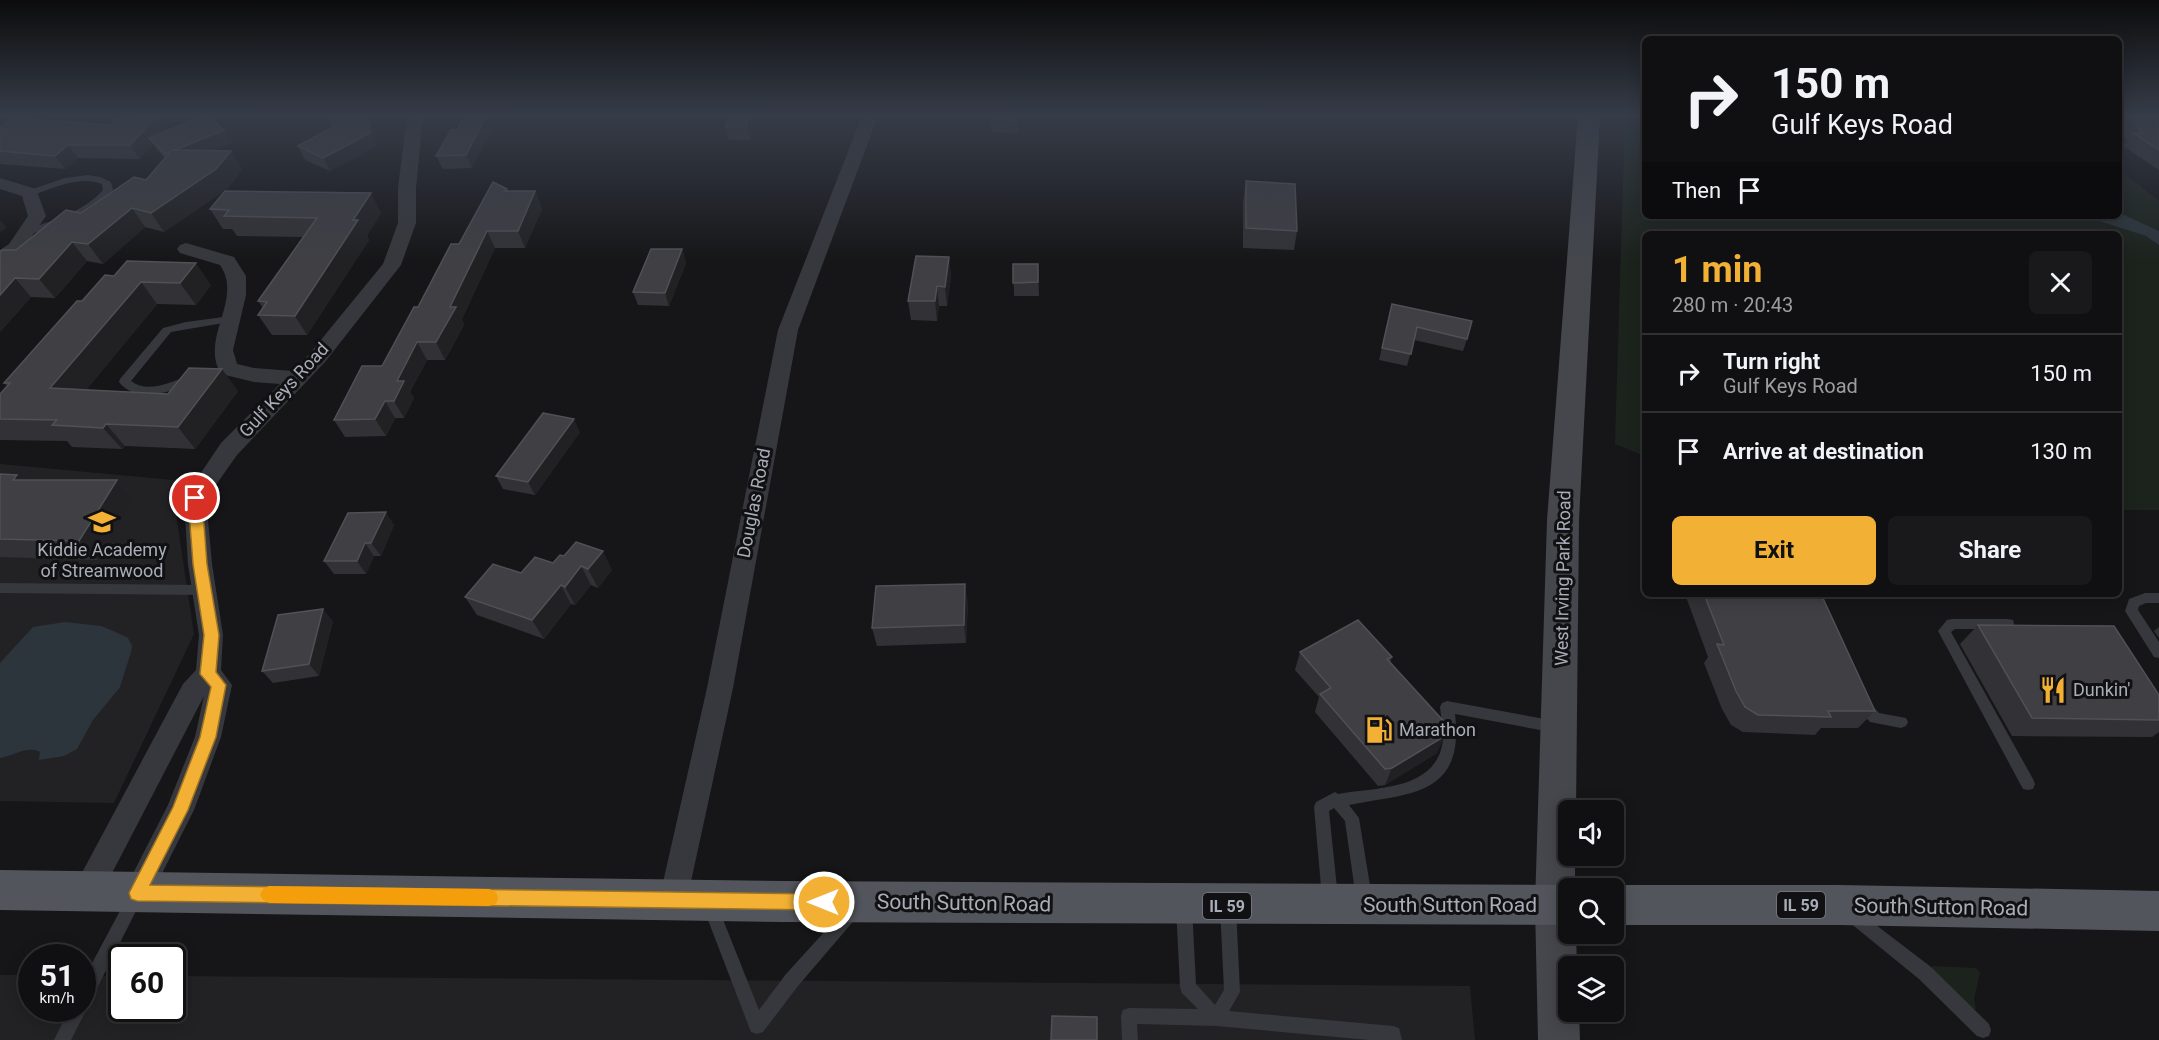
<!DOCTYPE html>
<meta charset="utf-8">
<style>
body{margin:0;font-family:Roboto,sans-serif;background:#19191b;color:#f1f3f6;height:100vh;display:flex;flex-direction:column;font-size:22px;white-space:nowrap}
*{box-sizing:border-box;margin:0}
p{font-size:20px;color:#9c9d9f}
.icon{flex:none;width:33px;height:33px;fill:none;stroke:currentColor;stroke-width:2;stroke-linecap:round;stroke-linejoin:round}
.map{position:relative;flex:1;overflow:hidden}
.drawer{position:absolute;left:1642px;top:231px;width:480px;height:366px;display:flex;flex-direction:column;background:#101012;border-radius:9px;box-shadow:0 3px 15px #0003,0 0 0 2px #303032}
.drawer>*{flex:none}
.top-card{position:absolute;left:1642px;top:36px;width:480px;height:183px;border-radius:9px;box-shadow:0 3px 15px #0003,0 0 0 2px #303032;background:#101012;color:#f1f3f6;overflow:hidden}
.controls{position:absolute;left:1558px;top:800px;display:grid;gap:12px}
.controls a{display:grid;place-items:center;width:66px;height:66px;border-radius:9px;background:#101012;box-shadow:0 3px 15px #0003,0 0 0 2px #303032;font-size:30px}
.speed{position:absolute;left:18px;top:944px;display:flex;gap:12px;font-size:30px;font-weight:700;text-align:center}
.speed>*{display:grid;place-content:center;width:78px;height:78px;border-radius:50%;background:#101012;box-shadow:0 3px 15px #0003,0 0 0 2px #303032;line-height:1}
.speed small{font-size:15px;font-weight:400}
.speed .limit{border:3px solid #111;border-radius:9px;background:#fff;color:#111}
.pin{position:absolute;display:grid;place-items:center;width:51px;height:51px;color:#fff;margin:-26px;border:3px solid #fff;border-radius:50%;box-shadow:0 2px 6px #0007}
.me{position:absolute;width:66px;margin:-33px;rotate:270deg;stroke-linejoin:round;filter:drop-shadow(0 0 4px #0008)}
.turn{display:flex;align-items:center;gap:21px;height:126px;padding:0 30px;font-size:27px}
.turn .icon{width:78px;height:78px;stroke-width:2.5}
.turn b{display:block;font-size:42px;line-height:51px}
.then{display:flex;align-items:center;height:57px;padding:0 30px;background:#0003;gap:12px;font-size:22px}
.round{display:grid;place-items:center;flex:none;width:63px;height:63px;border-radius:9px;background:#19191b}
.summary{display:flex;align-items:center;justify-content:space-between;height:102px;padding:0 30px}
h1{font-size:36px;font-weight:700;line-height:45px;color:#f2b134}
.button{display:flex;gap:12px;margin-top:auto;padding:12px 30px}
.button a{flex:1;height:69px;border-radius:9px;background:#f2b134;color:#111;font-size:24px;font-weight:700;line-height:69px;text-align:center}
.button a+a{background:#19191b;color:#f1f3f6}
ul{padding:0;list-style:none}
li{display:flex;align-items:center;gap:18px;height:78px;padding:0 30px;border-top:2px solid #303032}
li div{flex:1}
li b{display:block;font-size:22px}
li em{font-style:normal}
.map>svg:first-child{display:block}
.built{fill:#222225}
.green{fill:#1c231d}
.water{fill:#2c353c}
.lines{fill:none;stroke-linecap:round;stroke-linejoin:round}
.service{fill:#37383d;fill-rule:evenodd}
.minor{fill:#37383d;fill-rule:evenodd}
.secondary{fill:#45474d;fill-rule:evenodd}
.primary{fill:#53555c;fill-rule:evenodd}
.wall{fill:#323236}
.shaded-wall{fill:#212124}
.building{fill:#3f3f44;stroke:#4f5156;stroke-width:1.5}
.route{fill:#f2b134;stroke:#9d7322;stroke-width:1.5}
.slow{fill:#f59e0b}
.labels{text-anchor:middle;stroke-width:6;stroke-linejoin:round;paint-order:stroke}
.shield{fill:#111113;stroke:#7b7e86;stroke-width:1.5}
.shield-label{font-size:16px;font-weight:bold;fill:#a8adb8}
.street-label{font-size:18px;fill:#a8adb8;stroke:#111113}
.poi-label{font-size:18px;fill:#a8adb8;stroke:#111113;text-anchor:start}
.near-street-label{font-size:21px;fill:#a8adb8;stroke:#111113}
</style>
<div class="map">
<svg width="2159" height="1040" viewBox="0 0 2159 1040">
<rect width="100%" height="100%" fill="#161618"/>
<g class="built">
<polygon points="0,464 195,482 176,514 194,634 114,803 0,801"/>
<polygon points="0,975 31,975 32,1008 82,1008 83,976 121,976 122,1008 172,1008 173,976 1470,986 1475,1040 0,1040"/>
</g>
<g class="green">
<polygon points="1625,116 1645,116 1646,216 2120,216 2120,170 2159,201 2159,510 2120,510 2120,234 1646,234 1645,456 1615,444"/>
<polygon points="1932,966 1976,968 1980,973 1974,999 1976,1009 1972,1009 1932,970"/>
</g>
<g class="water">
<polygon points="2120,213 2159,231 2159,245 2146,236 2084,216 2120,216"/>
<path d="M65,622L101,626L111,630L128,638L132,646L131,652L120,687L93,720L77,749L64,756L39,760L40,752C28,745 13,756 0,758V663L33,627Z"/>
</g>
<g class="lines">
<g class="service">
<path d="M88,175L100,177L111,182L113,190C92,216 59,225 28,235H22V231C51,221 82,213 103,190L102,184C77,175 53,189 30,196L25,193L27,191L65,178Z"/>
<path d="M231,316L236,319L235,321L171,332L131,381C148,394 170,382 188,376L192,377L193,380L192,383C170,392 136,404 119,382L120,379L163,328L186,322Z"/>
<polygon points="0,583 204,585 208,586 210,590 208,594 204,595 0,593"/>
<polygon points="2145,593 2159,593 2159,603 2146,603 2139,606 2138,610 2159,642 2159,658 2154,657 2125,611 2129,599"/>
<polygon points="1952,619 2008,619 2013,620 2014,624 2013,628 2008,629 1955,629 1951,632 2033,779 2035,784 2033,789 2028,790 2023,789 1938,631 1947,620"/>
<polygon points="1861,697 1866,699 1879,713 1906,718 1908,722 1906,726 1901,728 1870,722 1854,703 1856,699"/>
<path d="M1447,701L1556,721L1561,723L1563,727L1561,731L1556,733L1455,714C1465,797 1409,793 1349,805L1359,818L1372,898L1369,903L1364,905L1359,903L1356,898L1345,821L1334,808L1329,811L1338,898L1335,903L1330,905L1325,903L1322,898L1314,807L1316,802L1335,792L1338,794C1376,787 1437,791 1443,740C1444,729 1441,718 1440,707L1442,703Z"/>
<polygon points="135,890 140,892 143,897 71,1040 54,1040 70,1008 82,1008 82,982 130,892"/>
<polygon points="711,900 716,902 759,1010 786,974 847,907 852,905 857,907 860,912 857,917 798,986 763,1032 757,1034 751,1032 703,907 706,902"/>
<polygon points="1184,900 1189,902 1192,907 1196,984 1215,1005 1224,990 1220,907 1223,902 1228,900 1233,902 1236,907 1240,992 1229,1011 1393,1026 1399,1028 1402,1040 1369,1040 1216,1026 1137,1024 1138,1040 1122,1040 1121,1016 1123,1010 1129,1008 1198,1009 1182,993 1180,987 1176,907 1179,902"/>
<polygon points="1854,910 1859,912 1931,967 1989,1024 1991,1030 1989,1036 1983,1038 1977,1036 1919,979 1849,922 1846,917 1849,912"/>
</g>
<g class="minor">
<path d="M407,116H423L416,188V223L401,265L325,362L237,455L206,499L212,564L223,635L221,670L232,685L221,737L194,810L147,903L137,907L127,903L123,893L168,805L195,737L204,696L97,902L87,906L77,902L73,892L77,882L183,684L196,670L199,635L188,564L184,498L221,443L280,384L254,382L221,374C199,338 244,300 220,265L180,253L177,249L180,245L186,243L234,257L246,276V295L233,350L237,364L254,368L293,371L311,352L383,264L398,223V188Z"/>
<polygon points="862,116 878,116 798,330 733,688 687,900 683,910 673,914 663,910 659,900 707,688 778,330"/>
<polygon points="0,178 36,189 46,216 21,252 0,264 0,250 9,244 28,216 22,196 0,189"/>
</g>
<polygon class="secondary" points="1578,116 1600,116 1579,520 1576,810 1569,810 1569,855 1575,855 1575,888 1569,888 1569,933 1576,933 1577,966 1569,966 1569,1011 1579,1011 1580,1040 1538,1040 1535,905 1547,520"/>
<g class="primary">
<polygon points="0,870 784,881 1569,885 1577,888 1569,888 1569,925 784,922 0,910"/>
<polygon points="1614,885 1839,885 2159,891 2159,931 1839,925 1614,925 1614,888 1606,888"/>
</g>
</g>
<g class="wall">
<polygon points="161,116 168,127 163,132 232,143 212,151 231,151 242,170 228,188 164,232 145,227 103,264 87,261 55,298 31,297 0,332 16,250 81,213 146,180 165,158 158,151 153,144 140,159 78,158 65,169 0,164 0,127 111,125 130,118"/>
<polygon points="464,116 506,116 498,117 472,168 443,169 436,156 457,130"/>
<polygon points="728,116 755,116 750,140 729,140 725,127"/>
<polygon points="1020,116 1018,133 991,132 990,119"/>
<polygon points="2120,116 2159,116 2159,170 2123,146 2127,141 2120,133"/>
<polygon points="298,146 376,146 330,171 305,160"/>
<polygon points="1246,181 1297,231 1294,250 1243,248 1243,201"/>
<polygon points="507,189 508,191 535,191 542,209 525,248 495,248 462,319 464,325 445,360 427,360 410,392 414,398 404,418 395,418 386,436 345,437 334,420 382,366 459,244"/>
<polygon points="210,209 381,213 367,235 369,240 307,335 272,335 258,315 263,308 258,301 303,237 237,236 232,229 223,229"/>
<polygon points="682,249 686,263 669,306 638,305 633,292"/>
<polygon points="949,257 951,276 947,306 939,306 937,321 911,320 908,301"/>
<polygon points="1013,264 1038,264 1039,296 1014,296"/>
<polygon points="114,276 211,285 196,305 157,304 86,390 168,394 238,391 195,449 125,446 122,449 72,447 67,441 0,440 0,394 7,386 4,383 82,301"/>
<polygon points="1392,304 1467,339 1463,351 1414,340 1407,366 1379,360"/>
<polygon points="580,432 535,495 503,489 496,476"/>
<polygon points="0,474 17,475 22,480 117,480 135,500 98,560 0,557"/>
<polygon points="394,525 381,556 374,556 366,574 334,574 324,561"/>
<polygon points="553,563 612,570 598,588 591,585 575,605 571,604 544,639 477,615 465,597 521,573"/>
<polygon points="1685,594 1821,594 1875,711 1858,728 1821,728 1815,735 1743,732 1731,725 1722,709 1704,663 1708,657"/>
<polygon points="968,602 966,643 877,646 872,628"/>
<polygon points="333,621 319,676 273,683 262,671"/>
<polygon points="1978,625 2159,695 2159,732 2152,737 2012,736 1960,644"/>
<polygon points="2159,627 2159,638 2154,631"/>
<polygon points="1300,652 1392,657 1390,663 1437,753 1385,785 1378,786 1315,712 1319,697 1295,670"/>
</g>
<g class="shaded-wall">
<polygon points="157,116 161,116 168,127 154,143 149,138 153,144 140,159 130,145"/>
<polygon points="367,116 372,116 376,146 330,171 323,158"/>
<polygon points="486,116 498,117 472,168 466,155"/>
<polygon points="749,116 755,116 750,140 747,126"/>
<polygon points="1018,116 1020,116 1018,133"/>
<polygon points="224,130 232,143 174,167 165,154"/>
<polygon points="68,145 78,158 65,169 55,156"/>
<polygon points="231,151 242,170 228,188 164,232 151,213"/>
<polygon points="535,191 542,209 525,248 518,231"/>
<polygon points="371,193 381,213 367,235 369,240 307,335 295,316 353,220"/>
<polygon points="132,208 145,227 103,264 88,244"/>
<polygon points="0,220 7,228 0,232"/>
<polygon points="487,231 495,248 462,319 464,325 445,360 436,342 450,307"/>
<polygon points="72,242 87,261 55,298 39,279"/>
<polygon points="682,249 686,263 669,306 665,293"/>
<polygon points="949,257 951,276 947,306 945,287"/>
<polygon points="196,263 211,285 196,305 180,283"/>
<polygon points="15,278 31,297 0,332 0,295"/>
<polygon points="141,282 157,304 70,410 50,388"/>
<polygon points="937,286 939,306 937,321 935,301"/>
<polygon points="417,342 427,360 410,392 414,398 404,418 394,401 397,381"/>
<polygon points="222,369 238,391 195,449 178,427"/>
<polygon points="385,401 395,418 386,436 375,419"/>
<polygon points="574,419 580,432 535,495 528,482"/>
<polygon points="106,424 125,446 122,449 103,428"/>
<polygon points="17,475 36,494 13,480"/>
<polygon points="117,480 135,500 98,560 79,541"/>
<polygon points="386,512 394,525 381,556 371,543"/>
<polygon points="365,543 374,556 366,574 357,561"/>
<polygon points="603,551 612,570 598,588 588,569"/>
<polygon points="581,566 591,585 575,605 565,587"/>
<polygon points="965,584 968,602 966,643 964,625"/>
<polygon points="561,585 571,604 544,639 532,620"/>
<polygon points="323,609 333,621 319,676 309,664"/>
<polygon points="1445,736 1437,753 1385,785 1392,768"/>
</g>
<g class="building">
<polygon points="131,116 157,116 130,145 68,145 55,156 0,151 0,127 13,118 111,125 118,118 130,118"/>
<polygon points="203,116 209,116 224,130 165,154 149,138"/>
<polygon points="331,116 367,116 370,133 323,158 298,146 333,127"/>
<polygon points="464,116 486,116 466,155 436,156 451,130 457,130"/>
<polygon points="728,116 749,116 747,126 725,127"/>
<polygon points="990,116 1018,116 1018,120 990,119"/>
<polygon points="2126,116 2159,116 2159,150 2133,133 2143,133"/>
<polygon points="172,150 231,151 216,169 151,213 132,208 88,244 72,242 39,279 15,278 0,295 0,252 2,250 16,250 66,210 81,213 134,177 146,180"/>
<polygon points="1246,181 1295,184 1297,231 1246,228"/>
<polygon points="493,182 507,189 505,191 535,191 518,231 487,231 450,307 456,307 436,342 417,342 397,381 404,381 394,401 385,401 375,419 334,420 362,366 382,366 414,307 418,307 451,244 459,244"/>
<polygon points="225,191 371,193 353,220 358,220 295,316 258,315 267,302 258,301 317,218 224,216 229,210 210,209"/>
<polygon points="651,249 682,249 665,293 633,292"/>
<polygon points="916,256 949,257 945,287 937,286 935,301 908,301"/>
<polygon points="127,261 196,263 180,283 141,282 50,388 168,394 189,368 222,369 178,427 106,424 103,428 52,425 57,420 0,419 0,394 10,383 4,383 77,301 82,301 105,275 114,276"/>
<polygon points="1013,264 1038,264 1038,282 1013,283"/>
<polygon points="1392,304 1472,321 1467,339 1417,327 1411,354 1382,348"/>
<polygon points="543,413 574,419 528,482 496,476"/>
<polygon points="0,474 17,475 13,480 117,480 79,541 0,539"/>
<polygon points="386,512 371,543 365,543 357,561 324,561 348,513"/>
<polygon points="576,542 603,551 588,569 581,566 565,587 561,585 532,620 465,597 493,564 521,573 535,557 553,563 560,555 564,556"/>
<polygon points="965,584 964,625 872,628 876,586"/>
<polygon points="1704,594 1821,594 1875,711 1828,711 1831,717 1758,715 1745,707 1736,691 1717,644 1724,645"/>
<polygon points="323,609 309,664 262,671 278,615"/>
<polygon points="1358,620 1392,657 1387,659 1448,726 1445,736 1392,768 1385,769 1320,694 1331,688 1300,652"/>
<polygon points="1978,625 2114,626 2159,695 2159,720 2032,718"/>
<polygon points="1052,1016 1097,1017 1097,1040 1051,1040"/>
</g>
<linearGradient id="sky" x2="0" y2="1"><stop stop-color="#0c0c0d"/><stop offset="0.44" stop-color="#363c48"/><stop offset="1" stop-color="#363c48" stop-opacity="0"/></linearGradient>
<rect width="2159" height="262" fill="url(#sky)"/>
<polygon class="route" points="195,493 202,498 207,564 219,635 216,672 226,685 216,737 188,810 150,885 824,894 830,896 833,902 830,908 824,910 137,901 131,899 129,893 173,807 200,737 211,687 200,674 204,635 193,564 188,498"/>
<polygon class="slow" points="269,886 489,889 496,892 498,898 496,904 489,906 269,903 263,900 260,895 263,889"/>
<defs>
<symbol id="school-bare" viewBox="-9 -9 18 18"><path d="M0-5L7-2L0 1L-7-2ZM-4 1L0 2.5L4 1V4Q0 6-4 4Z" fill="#f2b134" stroke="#111113" stroke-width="2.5" paint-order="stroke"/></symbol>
<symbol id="restaurant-bare" viewBox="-9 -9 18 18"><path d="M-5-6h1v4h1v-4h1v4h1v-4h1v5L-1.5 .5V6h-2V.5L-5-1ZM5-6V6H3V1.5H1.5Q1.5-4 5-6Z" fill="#f2b134" stroke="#111113" stroke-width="2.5" paint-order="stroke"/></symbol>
<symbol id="fuel-bare" viewBox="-9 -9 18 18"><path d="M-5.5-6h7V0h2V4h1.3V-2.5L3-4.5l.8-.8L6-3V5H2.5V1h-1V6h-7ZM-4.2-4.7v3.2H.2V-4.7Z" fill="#f2b134" stroke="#111113" stroke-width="2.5" paint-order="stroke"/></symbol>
</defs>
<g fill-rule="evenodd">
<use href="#school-bare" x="83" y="503" width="38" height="38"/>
<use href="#restaurant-bare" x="2034" y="671" width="38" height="38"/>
<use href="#fuel-bare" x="1360" y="711" width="38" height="38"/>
</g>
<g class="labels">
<g class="shield">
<rect x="1777" y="892" width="48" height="26" rx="4.5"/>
<rect x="1203" y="893" width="48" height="26" rx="4.5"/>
</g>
<g class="shield-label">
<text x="1801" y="911">IL 59</text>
<text x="1227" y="912">IL 59</text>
</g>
<g class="street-label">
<text transform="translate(284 390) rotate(-47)" y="6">Gulf Keys Road</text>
<text transform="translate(754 503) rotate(-79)" y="6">Douglas Road</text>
<text transform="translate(1563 578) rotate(-89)" y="6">West Irving Park Road</text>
</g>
<g class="poi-label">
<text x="102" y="556" text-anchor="middle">Kiddie Academy<tspan x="102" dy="21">of Streamwood</tspan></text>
<text x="2073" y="696">Dunkin'</text>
<text x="1399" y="736">Marathon</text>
</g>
<g class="near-street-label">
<text transform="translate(964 903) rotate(1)" y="7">South Sutton Road</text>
<text x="1450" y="912">South Sutton Road</text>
<text transform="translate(1941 907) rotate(1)" y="7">South Sutton Road</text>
</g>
</g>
</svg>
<div class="controls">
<a><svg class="icon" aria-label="sound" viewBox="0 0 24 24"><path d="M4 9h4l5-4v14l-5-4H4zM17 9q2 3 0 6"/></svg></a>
<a><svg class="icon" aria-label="search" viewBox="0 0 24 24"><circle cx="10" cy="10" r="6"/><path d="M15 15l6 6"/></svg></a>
<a><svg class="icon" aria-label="layers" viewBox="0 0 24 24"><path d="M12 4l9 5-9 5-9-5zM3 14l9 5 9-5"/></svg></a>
</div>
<div class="speed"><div>51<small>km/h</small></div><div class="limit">60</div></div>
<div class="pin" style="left:195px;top:498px;background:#d93025"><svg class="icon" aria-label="arrive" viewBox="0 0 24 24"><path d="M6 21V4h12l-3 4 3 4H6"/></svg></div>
<svg class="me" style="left:824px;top:902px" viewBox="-20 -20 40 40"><circle r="17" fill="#f2b134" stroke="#fff" stroke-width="3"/><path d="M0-11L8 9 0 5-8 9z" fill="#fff"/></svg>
<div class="top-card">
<div class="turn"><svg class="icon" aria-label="right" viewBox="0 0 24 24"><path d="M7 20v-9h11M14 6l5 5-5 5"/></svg><div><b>150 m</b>Gulf Keys Road</div></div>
<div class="then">Then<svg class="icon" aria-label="arrive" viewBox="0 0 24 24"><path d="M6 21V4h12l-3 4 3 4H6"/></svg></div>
</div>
<section class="drawer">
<div class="summary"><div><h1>1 min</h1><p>280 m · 20:43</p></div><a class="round"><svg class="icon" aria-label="close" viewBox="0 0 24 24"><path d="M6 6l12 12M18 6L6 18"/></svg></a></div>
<ul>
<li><svg class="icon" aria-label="right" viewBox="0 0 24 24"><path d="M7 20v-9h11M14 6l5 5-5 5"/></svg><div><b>Turn right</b><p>Gulf Keys Road</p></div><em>150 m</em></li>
<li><svg class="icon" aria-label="arrive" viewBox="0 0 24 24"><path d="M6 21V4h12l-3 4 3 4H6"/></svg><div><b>Arrive at destination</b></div><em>130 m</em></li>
</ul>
<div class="button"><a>Exit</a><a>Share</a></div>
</section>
</div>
